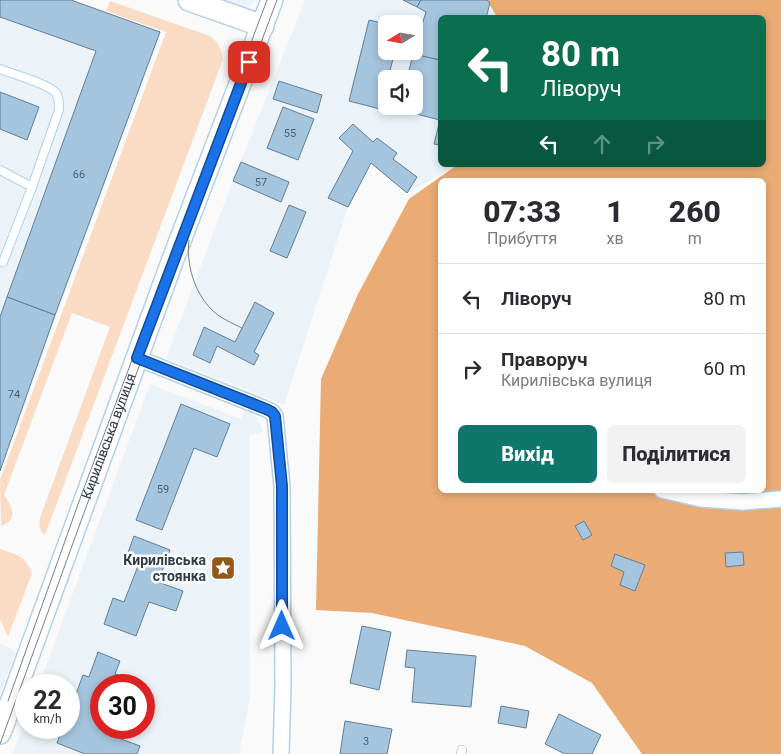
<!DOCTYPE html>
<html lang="uk">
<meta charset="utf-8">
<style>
body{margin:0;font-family:Roboto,sans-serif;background:#f2f2f3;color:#2b2b33;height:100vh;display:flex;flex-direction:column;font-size:19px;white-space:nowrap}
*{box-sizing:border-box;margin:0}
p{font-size:16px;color:#7c7c81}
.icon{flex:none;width:28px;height:28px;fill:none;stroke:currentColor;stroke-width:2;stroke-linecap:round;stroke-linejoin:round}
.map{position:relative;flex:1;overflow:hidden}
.side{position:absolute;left:438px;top:178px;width:328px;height:315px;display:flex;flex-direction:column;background:#fff;border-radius:8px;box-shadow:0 2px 8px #0003}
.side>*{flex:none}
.banner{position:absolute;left:438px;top:15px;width:328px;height:152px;border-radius:8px;box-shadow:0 2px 8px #0003;background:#0b6e4f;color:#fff;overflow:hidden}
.needle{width:32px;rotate:259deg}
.controls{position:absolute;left:378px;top:15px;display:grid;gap:10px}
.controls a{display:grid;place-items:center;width:45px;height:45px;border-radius:8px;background:#fff;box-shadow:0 2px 8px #0003;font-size:25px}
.speed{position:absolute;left:15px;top:674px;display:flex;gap:10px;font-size:25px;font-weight:700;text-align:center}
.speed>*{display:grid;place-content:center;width:65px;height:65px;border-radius:50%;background:#fff;box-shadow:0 2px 8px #0003;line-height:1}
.speed small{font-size:12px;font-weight:400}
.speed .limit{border:8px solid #d22;background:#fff;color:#111}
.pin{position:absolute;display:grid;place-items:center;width:42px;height:42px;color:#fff;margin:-21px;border-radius:10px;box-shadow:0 2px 8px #0006}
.me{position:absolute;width:55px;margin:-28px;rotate:0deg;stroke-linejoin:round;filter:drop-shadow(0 0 4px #0008)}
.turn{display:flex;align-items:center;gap:18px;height:105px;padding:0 20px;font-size:22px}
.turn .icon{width:65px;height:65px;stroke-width:2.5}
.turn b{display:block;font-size:35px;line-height:42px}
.lanes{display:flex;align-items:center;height:48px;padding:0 20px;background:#0003;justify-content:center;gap:25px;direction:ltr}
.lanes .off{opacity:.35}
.eta{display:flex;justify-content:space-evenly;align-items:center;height:85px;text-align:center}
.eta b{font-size:30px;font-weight:800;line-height:35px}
.primary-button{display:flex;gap:10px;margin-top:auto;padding:10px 20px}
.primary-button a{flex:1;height:58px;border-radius:8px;background:#0f766e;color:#fff;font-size:20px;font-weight:800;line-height:58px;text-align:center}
.primary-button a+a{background:#f2f2f3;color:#2b2b33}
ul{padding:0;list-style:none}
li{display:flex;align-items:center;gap:15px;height:70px;padding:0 20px;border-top:1px solid #e1e1e2}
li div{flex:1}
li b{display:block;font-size:19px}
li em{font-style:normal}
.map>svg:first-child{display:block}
.built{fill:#ebf3f9;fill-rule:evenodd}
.green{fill:#f9dcc3}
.forest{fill:#eaab74;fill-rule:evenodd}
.building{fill:#a5c5de;stroke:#617e95}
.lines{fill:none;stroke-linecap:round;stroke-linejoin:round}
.lane-casing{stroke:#b1d1ea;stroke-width:10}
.street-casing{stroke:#b1d1ea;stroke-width:18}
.secondary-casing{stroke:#b1d1ea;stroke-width:24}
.lane{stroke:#fff;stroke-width:8}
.street{stroke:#fff;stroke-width:15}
.secondary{stroke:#fff;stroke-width:21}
.tram{stroke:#778086;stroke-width:1}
.route-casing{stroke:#114b97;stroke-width:12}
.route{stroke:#1a73e8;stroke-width:9}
.labels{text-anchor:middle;stroke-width:5;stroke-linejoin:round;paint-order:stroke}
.number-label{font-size:11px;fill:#4d5f6d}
.street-label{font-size:14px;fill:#303d47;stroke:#fff}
.poi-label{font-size:14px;font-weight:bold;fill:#303d47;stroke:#fff;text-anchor:end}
</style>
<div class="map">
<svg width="781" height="754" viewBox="0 0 781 754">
<rect width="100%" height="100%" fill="#f9faf9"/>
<g class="built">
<polygon points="0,0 71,0 160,32 0,470"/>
<polygon points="215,0 256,0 250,6 244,8"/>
<path d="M305,0H487L497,17L440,18V165H458L407,193L371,164L348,207L284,405L166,358L233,181ZM386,24H414V51H386ZM386,79H414V106H386Z"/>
<path d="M150,384L241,419L245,410L257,417L263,432L249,436L250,697L239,754H13L26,718V728H69V685H39ZM101,685H144V728H101Z"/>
<polygon points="0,643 16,651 0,694"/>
</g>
<g class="green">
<path d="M110,1L210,36C218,42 221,48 223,59L45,535C39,530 39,525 40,518L110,327L72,313L4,495C12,506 19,520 1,526L0,480L166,32L106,11Z"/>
<path d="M0,549C17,555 25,555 32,573L8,637L0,619Z"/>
</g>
<path class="forest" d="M487,0H781V754H642L592,683L525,646L372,613L316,610L321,379L358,294L409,199L457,165H762V18L497,17ZM440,180H762V490H440Z"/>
<g class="building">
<polygon points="0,0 71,0 160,32 55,315 7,297 96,51 0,17"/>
<polygon points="403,0 421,0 417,7"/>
<polygon points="421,0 487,0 490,3 486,18 440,18 440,60 413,54 426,12 417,7"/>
<polygon points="369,20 386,24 386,51 395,51 388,79 386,79 386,86 380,109 349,101"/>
<polygon points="413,54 440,60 440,120 400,110 401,106 414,106 414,79 407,79"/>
<polygon points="279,81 322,95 317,113 273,99"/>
<polygon points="0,92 39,107 27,140 0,129"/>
<polygon points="283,107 314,119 298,160 267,148"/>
<polygon points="440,120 440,145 434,144"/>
<polygon points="353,124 373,142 377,138 397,153 393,159 417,177 407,193 371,163 348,207 328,198 353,151 339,138"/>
<polygon points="241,162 289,182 281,202 233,181"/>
<polygon points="289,205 306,212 287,258 270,251"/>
<polygon points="7,297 55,315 0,471 0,317"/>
<polygon points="255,302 274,313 254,352 259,355 254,365 217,346 210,363 193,355 204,327 235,342"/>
<polygon points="181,404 230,424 217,457 194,448 162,530 136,520"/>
<polygon points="584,521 592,535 583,540 575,526"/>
<polygon points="134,536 170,550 158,582 183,591 176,611 149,602 136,636 104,624 113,598 124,602 138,566 125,561"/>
<polygon points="743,552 744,565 726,567 725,553"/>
<polygon points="615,554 645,565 635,591 620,585 624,572 611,566"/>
<polygon points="362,626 391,632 379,690 350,683"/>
<polygon points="407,650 476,656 471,707 412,702 415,668 405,667"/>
<polygon points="98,652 120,661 115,674 129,679 127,685 101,685 101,728 116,728 113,736 140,746 137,754 85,754 57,743 63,728 69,728 69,713 83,675 89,677"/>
<polygon points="501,706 529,711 526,728 498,723"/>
<polygon points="559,714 601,735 592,754 565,754 545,744"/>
<polygon points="345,721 392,729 387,754 340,754"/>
</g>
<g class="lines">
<defs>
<g id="lane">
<path d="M0,69C13,74 46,83 55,92C59,96 59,104 59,110L32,187"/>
<polyline points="0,170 32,187 3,262"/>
<polyline points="461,754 462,750"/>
</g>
<g id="street">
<polyline points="137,358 266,409 272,412 275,416 282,486 283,686 281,754"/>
<polyline points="662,490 701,499 743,502 781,499"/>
</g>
<g id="secondary">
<polyline points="189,0 263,26"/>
<path id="s1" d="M0,733L173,259L272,0"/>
</g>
</defs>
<use href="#lane" class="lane-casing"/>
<use href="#street" class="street-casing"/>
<use href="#secondary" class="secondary-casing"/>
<use href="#lane" class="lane"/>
<use href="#street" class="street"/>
<use href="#secondary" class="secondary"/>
<g class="tram">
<path d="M189,240C186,264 194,292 212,310C220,318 232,323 242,328"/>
<polyline points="8,701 81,496 267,0"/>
<polyline points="0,744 85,510 277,0"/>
</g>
</g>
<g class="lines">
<defs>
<polyline id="route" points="249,62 137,358 266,409 272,412 275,416 282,486 282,626"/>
</defs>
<use href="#route" class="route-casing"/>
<use href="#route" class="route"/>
</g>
<defs>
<symbol id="sight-square" viewBox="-11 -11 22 22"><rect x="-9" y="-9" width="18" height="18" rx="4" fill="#935718" stroke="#fff"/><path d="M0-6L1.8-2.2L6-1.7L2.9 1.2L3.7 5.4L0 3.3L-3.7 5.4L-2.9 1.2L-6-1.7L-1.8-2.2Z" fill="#fff"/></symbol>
</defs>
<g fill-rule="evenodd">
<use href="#sight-square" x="209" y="554" width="28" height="28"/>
</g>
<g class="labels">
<g class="number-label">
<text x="290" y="137">55</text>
<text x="79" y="178">66</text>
<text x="261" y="186">57</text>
<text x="14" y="398">74</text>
<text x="163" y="493">59</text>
<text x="366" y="745">3</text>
</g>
<g class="street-label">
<text dy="5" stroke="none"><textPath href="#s1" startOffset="316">Кирилівська вулиця</textPath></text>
</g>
<g class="poi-label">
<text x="206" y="565">Кирилівська<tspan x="206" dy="16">стоянка</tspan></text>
</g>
</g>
</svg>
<div class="controls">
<a><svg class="needle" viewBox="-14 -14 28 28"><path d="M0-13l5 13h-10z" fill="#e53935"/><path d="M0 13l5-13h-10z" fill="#7c7c81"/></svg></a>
<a><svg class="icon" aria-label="sound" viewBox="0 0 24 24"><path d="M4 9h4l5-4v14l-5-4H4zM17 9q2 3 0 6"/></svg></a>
</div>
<div class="speed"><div>22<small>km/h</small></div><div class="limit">30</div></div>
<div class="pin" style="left:249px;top:62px;background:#d93025"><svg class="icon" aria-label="arrive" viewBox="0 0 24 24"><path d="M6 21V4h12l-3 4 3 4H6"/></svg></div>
<svg class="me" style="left:282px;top:626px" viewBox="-20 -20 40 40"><path d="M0-17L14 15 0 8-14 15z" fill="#1a73e8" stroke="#fff" stroke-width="4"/></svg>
<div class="banner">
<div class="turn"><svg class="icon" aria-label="left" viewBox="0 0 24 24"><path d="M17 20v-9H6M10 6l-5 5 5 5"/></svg><div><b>80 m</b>Ліворуч</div></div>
<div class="lanes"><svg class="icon" aria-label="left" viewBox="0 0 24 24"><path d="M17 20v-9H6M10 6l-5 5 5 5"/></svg><svg class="icon off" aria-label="ahead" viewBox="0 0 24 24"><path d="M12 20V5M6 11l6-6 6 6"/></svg><svg class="icon off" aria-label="right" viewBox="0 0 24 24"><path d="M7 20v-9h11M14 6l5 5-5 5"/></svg></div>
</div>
<section class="side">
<div class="eta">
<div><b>07:33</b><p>Прибуття</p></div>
<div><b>1</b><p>хв</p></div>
<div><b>260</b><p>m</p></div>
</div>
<ul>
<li><svg class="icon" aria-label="left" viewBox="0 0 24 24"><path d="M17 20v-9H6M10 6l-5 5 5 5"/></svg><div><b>Ліворуч</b></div><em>80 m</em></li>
<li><svg class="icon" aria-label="right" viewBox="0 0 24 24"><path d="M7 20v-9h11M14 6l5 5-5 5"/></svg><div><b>Праворуч</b><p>Кирилівська вулиця</p></div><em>60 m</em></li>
</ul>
<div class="primary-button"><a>Вихід</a><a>Поділитися</a></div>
</section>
</div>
